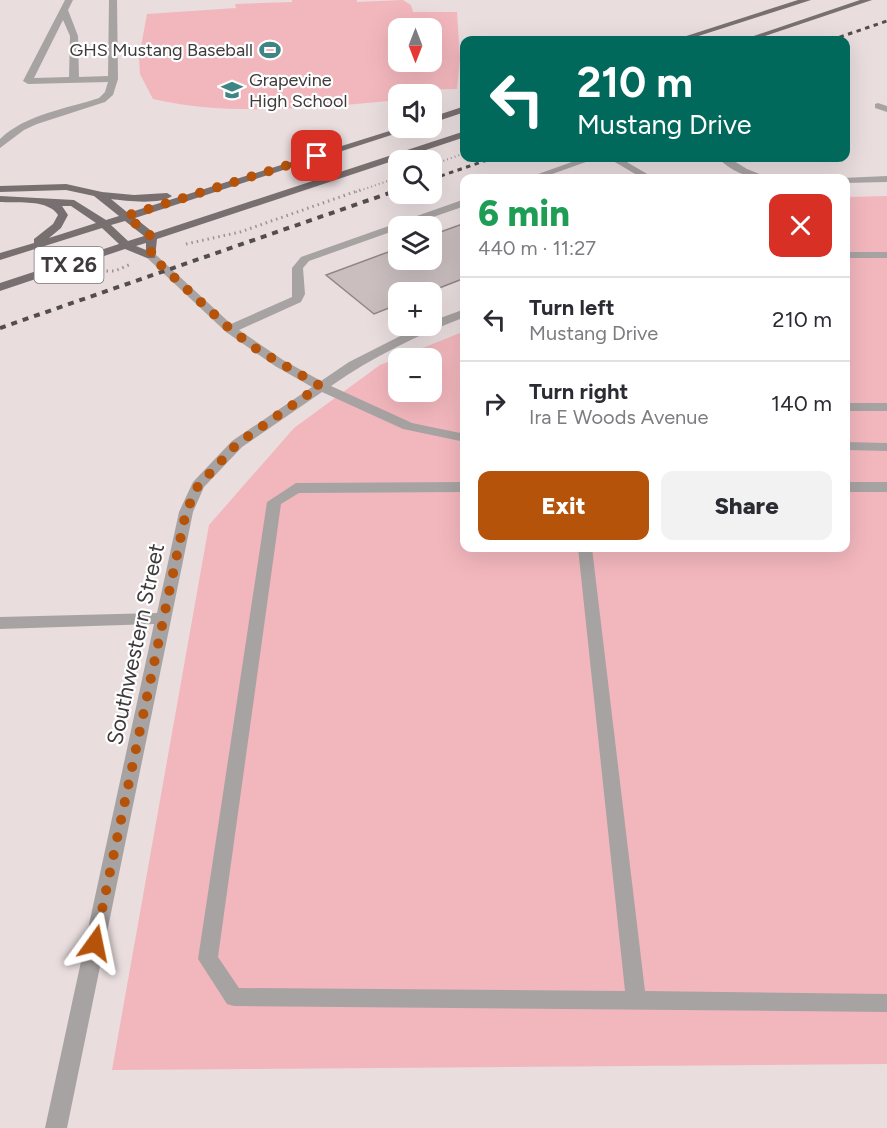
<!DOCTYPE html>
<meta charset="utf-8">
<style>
body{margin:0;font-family:Figtree,sans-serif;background:#f2f2f3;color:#2b2b33;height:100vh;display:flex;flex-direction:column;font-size:22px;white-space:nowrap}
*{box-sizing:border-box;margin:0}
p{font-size:20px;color:#7c7c81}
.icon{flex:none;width:33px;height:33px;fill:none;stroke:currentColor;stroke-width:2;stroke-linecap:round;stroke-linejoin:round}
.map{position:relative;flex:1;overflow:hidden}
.side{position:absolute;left:460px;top:174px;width:390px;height:378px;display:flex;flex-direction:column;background:#fff;border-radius:12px;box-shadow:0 6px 24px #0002}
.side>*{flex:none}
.guide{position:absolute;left:460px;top:36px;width:390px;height:126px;border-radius:12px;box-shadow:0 6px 24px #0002;background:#00695c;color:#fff;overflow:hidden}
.needle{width:39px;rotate:180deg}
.fabs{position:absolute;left:388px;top:18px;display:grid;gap:12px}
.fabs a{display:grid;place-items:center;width:54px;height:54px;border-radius:12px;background:#fff;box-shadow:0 6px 24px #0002;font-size:30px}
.pin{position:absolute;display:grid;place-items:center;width:51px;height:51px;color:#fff;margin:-26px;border-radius:12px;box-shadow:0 3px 9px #0006}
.me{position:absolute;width:66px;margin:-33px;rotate:12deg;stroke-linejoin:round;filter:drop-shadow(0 0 4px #0008)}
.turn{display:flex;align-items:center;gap:21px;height:126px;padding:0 18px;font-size:27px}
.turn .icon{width:78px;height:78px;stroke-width:2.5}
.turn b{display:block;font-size:42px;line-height:51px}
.round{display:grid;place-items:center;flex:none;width:63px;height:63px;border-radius:12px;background:#f2f2f3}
.head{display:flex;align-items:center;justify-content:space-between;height:102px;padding:0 18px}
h1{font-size:36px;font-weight:800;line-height:45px;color:#1e9e55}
.cta{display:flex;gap:12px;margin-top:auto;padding:12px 18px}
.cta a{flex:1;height:69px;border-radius:12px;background:#b45309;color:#fff;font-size:24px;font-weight:800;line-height:69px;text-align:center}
.cta a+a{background:#f2f2f3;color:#2b2b33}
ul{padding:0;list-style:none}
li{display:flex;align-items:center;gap:18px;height:84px;padding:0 18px;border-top:2px solid #e1e1e2}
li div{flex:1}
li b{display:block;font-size:22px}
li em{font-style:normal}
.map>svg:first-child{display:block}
.green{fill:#f2b7bd;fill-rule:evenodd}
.building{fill:#cabebf;stroke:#918687;stroke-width:1.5}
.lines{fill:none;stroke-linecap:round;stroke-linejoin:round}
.path-far1{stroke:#9c9394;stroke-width:2;stroke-dasharray:1 3;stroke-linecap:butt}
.path{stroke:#9c9394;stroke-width:3;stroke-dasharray:1.5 4;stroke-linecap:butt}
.minor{fill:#a8a3a3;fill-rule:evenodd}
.major{fill:#787070;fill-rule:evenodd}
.rail-far1{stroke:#534d4e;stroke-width:3;stroke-dasharray:4.5 4.5;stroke-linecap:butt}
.rail{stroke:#534d4e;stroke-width:4;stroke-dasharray:6 6;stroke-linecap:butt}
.route{stroke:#b45309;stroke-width:10;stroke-dasharray:0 18}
.labels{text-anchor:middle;stroke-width:4.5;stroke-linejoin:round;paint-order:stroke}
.far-poi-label{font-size:18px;fill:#3f3a3b;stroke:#fff;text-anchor:end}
.shield{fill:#fff;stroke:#797576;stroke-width:1.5}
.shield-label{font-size:21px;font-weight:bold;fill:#3f3a3b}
.street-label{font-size:22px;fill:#3f3a3b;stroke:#fff}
</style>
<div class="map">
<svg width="887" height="1128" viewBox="0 0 887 1128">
<rect width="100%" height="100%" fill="#e9ddde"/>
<g class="green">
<path d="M292,0H357V2L403,0L411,5L413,12H457L460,59L457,89L399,90V100C322,107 228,117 153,99L140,74L139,57L147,14L236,8L235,4L292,2ZM399,28H432V62H399Z"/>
<path d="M887,196V1064L112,1070L209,525L294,428L380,365L465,331V548H846V197ZM399,358H432V392H399Z"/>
</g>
<polygon class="building" points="465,223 465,278 429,292 399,292 399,304 374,314 326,275 399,248 399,260 432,260 432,235"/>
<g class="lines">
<g class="path-far1">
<polyline points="432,165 465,153"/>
<polyline points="356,192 399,177"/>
</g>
<g class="path">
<polyline points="186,244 240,232 360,190"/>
<polyline points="101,271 115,271 131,264"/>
</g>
<g class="minor">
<path d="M65,0H73L68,10L78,36L79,77L108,76L109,0H117L118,79L113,95L105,102L37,124L24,130L0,148V139C26,114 66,109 99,98L105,92L108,82L28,84L23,81ZM63,20L70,36L69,77L34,78Z"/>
<polygon points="878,103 887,106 887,112 875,108 875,104"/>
<polygon points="583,158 597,158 541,178 527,178"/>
<polygon points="608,158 620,158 654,178 642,178"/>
<path d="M718,158H729L747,169L770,178C751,180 732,172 718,158Z"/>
<polygon points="887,176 887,182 846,183 846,178 842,178"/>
<path d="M465,199V206L407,226H399V229L309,261L303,268L305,294L301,302L239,330L283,360L321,381L349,362L420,326H432V321L465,309V317C418,335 372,357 331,386L412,423L465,434V442L403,429L322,392L242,447L204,487L193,512L67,1128H45L154,624L0,629V617L157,613L179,512L193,482L232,441L312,387L275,366L226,332L145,256L147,254H155L231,324L292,297V268L301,257Z"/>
<rect x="846" y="252" width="41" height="6"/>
<rect x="846" y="403" width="41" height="8"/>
<polygon points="846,442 887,443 887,451 846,450"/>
<polygon points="465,482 465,492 299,493 281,504 218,957 239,988 625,991 578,548 592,548 645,991 887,994 887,1012 234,1006 227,1004 198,959 267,502 296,483"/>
<rect x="846" y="482" width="41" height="10"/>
</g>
<g class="major">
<polygon points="798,0 811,0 686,40 674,40"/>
<polygon points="860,0 872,0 753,40 742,40"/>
<polygon points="465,106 465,112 432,123 432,117"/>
<path d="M399,128H413L135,218L154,233L465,131V137L157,239L155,258H147L125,249L0,291V283L119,244L102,228L0,260V253L34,243V239L53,224L58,215C48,199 17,203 0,202V196L74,200L106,220L119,216L94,196L66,190L0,192V186L66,184L102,192L134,195L167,193L172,196C160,205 126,201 111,199L128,213ZM62,206H71L96,223L49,238L61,228L68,215ZM125,221L144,236L128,241L111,225ZM146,243V250L136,246Z"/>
</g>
<g class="rail-far1">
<polyline points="831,40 887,21"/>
<polyline points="432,179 493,158"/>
<polyline points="394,192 399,190"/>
</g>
<polyline class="rail" points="0,328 398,190"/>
</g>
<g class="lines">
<polyline class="route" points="95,943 186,512 198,486 237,444 320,386 258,350 230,329 151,256 152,237 126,216 317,156"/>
</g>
<defs>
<symbol id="stadium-bare" viewBox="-9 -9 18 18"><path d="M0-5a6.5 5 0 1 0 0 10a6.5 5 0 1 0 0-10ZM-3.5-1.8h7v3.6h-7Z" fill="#3e8683" stroke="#fff" stroke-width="2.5" paint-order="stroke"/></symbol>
<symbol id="school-bare" viewBox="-9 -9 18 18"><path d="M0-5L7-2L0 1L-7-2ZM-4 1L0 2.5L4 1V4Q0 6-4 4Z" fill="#3e8683" stroke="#fff" stroke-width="2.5" paint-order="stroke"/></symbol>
</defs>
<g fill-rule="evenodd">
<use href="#stadium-bare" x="255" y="35" width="30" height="30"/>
<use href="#school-bare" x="217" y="75" width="30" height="30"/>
</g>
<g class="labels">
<g class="far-poi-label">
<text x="253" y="56">GHS Mustang Baseball</text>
<text x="249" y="86" text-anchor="start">Grapevine<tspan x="249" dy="21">High School</tspan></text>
</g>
<rect class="shield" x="34.5" y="247" width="69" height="36" rx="4.5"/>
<g class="shield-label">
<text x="69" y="272">TX 26</text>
</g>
<g class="street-label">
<text transform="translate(135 644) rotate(-78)" y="8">Southwestern Street</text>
</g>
</g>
</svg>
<div class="fabs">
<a><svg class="needle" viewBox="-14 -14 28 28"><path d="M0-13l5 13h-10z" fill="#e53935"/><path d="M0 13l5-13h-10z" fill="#7c7c81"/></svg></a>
<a><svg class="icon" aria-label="sound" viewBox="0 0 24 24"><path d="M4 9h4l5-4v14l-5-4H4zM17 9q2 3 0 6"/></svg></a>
<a><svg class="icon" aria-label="search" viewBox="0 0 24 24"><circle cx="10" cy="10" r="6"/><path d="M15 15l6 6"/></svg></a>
<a><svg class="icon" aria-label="layers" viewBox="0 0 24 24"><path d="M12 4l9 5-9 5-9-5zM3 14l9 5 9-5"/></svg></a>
<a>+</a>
<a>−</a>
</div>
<div class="pin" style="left:317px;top:156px;background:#d93025"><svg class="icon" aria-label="arrive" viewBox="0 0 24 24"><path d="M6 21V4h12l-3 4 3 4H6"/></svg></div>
<svg class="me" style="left:95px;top:943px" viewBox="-20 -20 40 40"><path d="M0-17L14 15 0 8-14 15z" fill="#b45309" stroke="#fff" stroke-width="4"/></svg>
<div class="guide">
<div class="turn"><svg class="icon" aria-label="left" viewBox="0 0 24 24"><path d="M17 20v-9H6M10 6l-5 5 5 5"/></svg><div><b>210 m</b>Mustang Drive</div></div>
</div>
<section class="side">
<div class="head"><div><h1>6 min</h1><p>440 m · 11:27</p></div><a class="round" style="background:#d93025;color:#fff"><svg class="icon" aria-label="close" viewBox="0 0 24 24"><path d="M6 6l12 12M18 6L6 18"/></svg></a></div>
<ul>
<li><svg class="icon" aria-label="left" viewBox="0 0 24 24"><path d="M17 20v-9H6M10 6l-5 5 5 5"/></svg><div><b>Turn left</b><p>Mustang Drive</p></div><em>210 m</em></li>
<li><svg class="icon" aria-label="right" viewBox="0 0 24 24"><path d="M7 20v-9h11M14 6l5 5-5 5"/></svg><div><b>Turn right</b><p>Ira E Woods Avenue</p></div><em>140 m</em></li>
</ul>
<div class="cta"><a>Exit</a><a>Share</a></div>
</section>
</div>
